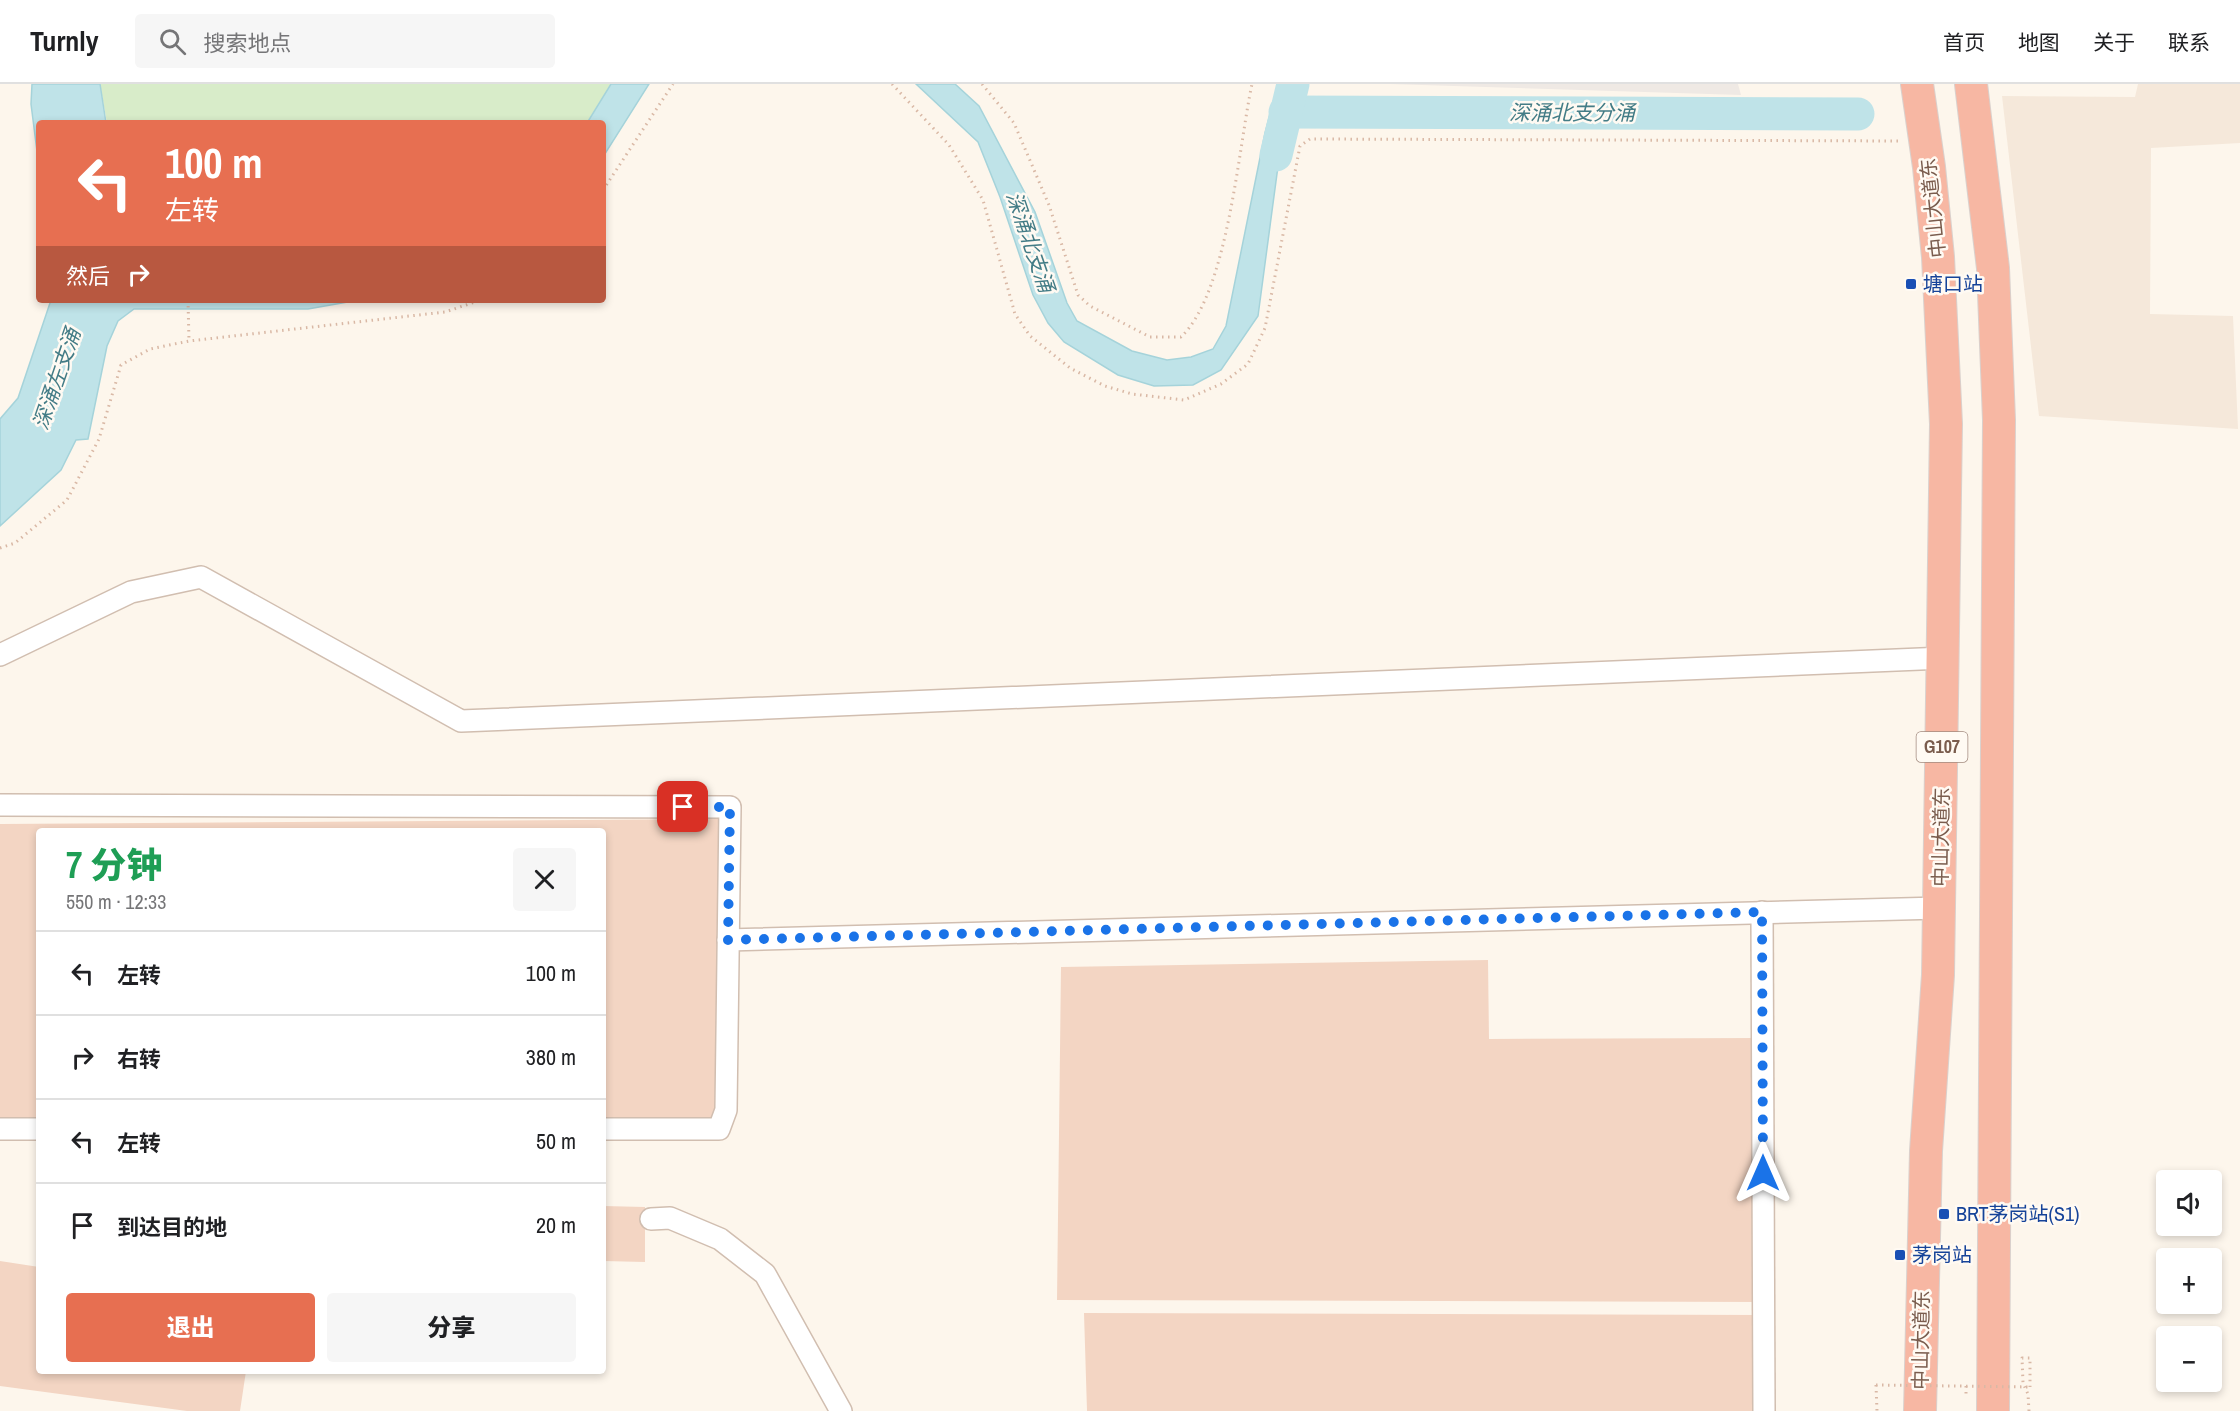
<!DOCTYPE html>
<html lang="zh">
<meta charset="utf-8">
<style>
body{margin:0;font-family:"Archivo Narrow","Noto Sans SC",sans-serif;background:#f6f6f6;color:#202124;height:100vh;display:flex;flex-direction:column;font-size:22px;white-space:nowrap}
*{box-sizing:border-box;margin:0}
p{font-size:20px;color:#757577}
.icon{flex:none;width:33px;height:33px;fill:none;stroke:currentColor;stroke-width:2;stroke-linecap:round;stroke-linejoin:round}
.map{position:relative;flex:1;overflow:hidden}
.details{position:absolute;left:36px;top:744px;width:570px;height:546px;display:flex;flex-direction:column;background:#fff;border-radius:6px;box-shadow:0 3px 9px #0003}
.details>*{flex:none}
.hud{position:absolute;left:36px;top:36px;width:570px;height:183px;border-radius:6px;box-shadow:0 3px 9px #0003;background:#e76f51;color:#fff;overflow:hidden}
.buttons{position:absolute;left:2156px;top:1086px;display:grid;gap:12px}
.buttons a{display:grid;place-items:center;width:66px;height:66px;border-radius:6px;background:#fff;box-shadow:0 3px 9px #0003;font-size:30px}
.pin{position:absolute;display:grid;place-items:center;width:51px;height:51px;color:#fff;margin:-26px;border-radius:12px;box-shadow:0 3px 9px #0006}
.me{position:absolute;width:66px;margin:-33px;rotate:0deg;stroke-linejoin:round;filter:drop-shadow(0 0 4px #0008)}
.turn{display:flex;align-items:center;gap:21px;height:126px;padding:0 30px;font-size:27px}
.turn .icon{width:78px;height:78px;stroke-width:2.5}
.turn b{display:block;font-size:42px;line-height:51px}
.then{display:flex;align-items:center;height:57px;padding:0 30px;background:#0003;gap:12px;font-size:22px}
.round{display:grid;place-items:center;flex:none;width:63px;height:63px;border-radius:6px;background:#f6f6f6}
.overview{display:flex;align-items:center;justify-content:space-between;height:102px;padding:0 30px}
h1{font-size:36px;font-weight:800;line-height:45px;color:#1e9e55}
.primary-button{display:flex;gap:12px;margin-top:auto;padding:12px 30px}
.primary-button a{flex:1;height:69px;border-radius:6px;background:#e76f51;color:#fff;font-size:24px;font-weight:800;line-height:69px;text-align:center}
.primary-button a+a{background:#f6f6f6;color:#202124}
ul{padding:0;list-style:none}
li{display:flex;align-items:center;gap:18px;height:84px;padding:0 30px;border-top:2px solid #e0e0e0}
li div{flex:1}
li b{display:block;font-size:22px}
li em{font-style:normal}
header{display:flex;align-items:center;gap:36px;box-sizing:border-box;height:84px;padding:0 30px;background:#fff;border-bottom:2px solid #e0e0e0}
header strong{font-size:28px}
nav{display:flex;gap:33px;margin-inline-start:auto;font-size:21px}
.search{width:420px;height:54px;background:#f6f6f6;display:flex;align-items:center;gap:15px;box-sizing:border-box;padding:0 21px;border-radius:6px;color:#757577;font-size:22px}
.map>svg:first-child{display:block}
.residential{fill:#f5e8da}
.industrial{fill:#efe9e4}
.green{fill:#d8ecc9}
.water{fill:#bfe3e8;stroke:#a5d3da;stroke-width:1.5}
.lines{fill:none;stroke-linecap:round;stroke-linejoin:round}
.river{stroke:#bfe3e8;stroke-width:33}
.building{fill:#f3d5c3}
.minor-casing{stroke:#d1beb0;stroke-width:24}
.highway-casing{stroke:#dad1cd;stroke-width:34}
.path{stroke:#d9b8a5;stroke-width:3;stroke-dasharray:1.5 4.5;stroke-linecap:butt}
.minor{stroke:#fff;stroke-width:21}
.highway{stroke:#f7b7a3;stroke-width:32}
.path-bridge{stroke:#d9b8a5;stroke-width:3;stroke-dasharray:1.5 4.5;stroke-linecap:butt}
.route{stroke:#1a73e8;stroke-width:10;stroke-dasharray:0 18}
.transit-dot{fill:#1a4fb4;stroke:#fffaf3;stroke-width:2}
.labels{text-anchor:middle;stroke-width:5;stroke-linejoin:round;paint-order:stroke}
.shield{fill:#fffaf3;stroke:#a28b7f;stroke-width:1.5}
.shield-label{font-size:18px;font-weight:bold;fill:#7a5c4d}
.street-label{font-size:20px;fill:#7a5c4d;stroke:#fffaf3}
.transit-label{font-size:20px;fill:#164399;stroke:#fffaf3;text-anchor:start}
.water-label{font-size:21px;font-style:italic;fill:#437c86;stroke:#fffaf3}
</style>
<header>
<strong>Turnly</strong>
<div class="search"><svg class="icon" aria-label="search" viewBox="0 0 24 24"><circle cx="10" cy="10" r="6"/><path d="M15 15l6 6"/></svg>搜索地点</div>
<nav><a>首页</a><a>地图</a><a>关于</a><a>联系</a></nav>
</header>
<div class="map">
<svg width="2240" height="1327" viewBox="0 0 2240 1327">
<rect width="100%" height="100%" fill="#fdf6ec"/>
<polygon class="residential" points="2138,0 2240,0 2240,59 2151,64 2150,230 2233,232 2238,345 2039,332 2002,12 2135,13"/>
<polygon class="industrial" points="1390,0 1738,0 1741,11"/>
<polygon class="green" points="100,0 611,0 587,39 107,39"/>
<g class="water">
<polygon points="32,0 100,0 106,39 39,39 39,83 31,20"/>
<polygon points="611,0 649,0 603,73 603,39 587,39"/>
<polygon points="916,0 955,0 979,22 1035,128 1067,219 1077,237 1132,267 1167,276 1191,273 1213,265 1226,242 1265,49 1278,0 1289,0 1258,232 1221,286 1193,301 1154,302 1118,291 1064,258 1048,239 1033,211 1000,113 978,58"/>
<polygon points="51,216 359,216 308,225 134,225 118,237 107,262 88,355 76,356 61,386 0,442 0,335 18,314"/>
</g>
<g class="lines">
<g class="river">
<polyline points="1285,28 1858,30"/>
<polyline points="1276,71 1293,0"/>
</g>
</g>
<g class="building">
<polygon points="719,735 717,1037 603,1037 603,747 39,747 39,1035 0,1035 0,740"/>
<polygon points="1488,876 1489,955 1759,954 1762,1218 1057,1216 1061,883"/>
<polygon points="603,1122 645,1123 645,1178 603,1177"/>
<polygon points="0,1177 39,1183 39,1287 246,1287 240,1327 187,1327 0,1302"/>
<polygon points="1084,1229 1761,1231 1760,1327 1087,1327"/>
</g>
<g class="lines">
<defs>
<g id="minor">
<polyline points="0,571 131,508 201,493 461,637 1944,574"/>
<polyline points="0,721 730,723 726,1026 719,1045 603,1045"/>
<polyline points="1762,828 1764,1327"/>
<polyline points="728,856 1939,824"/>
<polyline points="0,1045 39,1045"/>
<polyline points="651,1135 670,1134 720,1155 765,1190 841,1327"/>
</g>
<g id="highway">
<polyline points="1917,0 1929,83 1938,173 1946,340 1938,891 1926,1067 1920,1327"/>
<polyline points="1971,0 1993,184 1999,336 1993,1327"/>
</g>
</defs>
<use href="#minor" class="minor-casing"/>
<use href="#highway" class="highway-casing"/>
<g class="path">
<polyline points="892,0 949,61 983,116 1015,230 1030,252 1070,284 1105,302 1132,310 1184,316 1221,300 1248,280 1265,244 1300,62 1310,55 1900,57"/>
<path d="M982,0L1014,39L1049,121L1078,211L1090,222L1150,253H1181C1228,208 1238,66 1252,0"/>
<polyline points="603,106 673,0"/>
<polyline points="188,216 189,257"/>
<polyline points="0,464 15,459 67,416 99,355 121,281 150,265 189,257 445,228 481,216"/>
<polyline points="1876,1301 1877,1327"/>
<polyline points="1966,1302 1966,1312"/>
<polyline points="2029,1327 2028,1310 2023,1299 2022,1274 2030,1274 2030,1303"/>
</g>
<use href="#minor" class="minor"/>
<use href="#highway" class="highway"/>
<polyline class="path-bridge" points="1876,1301 2030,1303"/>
</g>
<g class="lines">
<polyline class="route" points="683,723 730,723 728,856 1762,828 1763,1089"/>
</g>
<g class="transit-dot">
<rect x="1905" y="194" width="12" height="12" rx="3"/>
<rect x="1938" y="1124" width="12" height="12" rx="3"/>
<rect x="1894" y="1165" width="12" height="12" rx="3"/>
</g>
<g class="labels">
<rect class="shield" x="1916.5" y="648" width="51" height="30" rx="4.5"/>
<g class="shield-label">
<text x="1942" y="669">G107</text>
</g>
<g class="street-label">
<text transform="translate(1933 124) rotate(-96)" y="7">中山大道东</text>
<text transform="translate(1941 753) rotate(-89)" y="7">中山大道东</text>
<text transform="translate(1921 1256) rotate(-89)" y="7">中山大道东</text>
</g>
<g class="transit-label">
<text x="1923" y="207">塘口站</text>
<text x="1956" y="1137">BRT茅岗站(S1)</text>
<text x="1912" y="1178">茅岗站</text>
</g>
<g class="water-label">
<text x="1572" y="36">深涌北支分涌</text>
<text transform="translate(1030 158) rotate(71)" y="7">深涌北支涌</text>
<text transform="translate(57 295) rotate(-71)" y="7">深涌左支涌</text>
</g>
</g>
</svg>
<div class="buttons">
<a><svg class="icon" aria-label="sound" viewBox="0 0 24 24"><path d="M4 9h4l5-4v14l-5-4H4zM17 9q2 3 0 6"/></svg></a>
<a>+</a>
<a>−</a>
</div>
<div class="pin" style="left:683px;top:723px;background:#d93025"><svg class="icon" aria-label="arrive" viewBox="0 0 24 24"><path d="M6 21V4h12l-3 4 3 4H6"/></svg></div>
<svg class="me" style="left:1763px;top:1089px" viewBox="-20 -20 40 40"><path d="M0-17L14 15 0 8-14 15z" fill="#1a73e8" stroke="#fff" stroke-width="4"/></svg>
<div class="hud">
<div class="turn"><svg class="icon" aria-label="left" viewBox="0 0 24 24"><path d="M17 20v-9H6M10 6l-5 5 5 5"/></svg><div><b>100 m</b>左转</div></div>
<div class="then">然后<svg class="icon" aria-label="right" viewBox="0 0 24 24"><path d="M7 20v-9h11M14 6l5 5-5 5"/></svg></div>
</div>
<section class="details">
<div class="overview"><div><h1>7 分钟</h1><p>550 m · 12:33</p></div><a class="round"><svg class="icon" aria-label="close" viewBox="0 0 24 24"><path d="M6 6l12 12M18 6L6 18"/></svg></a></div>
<ul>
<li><svg class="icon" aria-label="left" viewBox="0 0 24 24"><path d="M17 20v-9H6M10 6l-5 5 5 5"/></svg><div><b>左转</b></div><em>100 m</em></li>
<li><svg class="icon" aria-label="right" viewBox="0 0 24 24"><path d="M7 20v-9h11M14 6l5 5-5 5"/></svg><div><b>右转</b></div><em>380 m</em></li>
<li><svg class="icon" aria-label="left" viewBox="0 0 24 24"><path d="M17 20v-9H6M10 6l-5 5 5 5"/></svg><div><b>左转</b></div><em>50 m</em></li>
<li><svg class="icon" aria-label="arrive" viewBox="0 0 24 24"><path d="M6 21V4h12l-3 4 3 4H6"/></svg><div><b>到达目的地</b></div><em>20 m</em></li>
</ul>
<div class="primary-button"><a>退出</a><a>分享</a></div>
</section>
</div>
